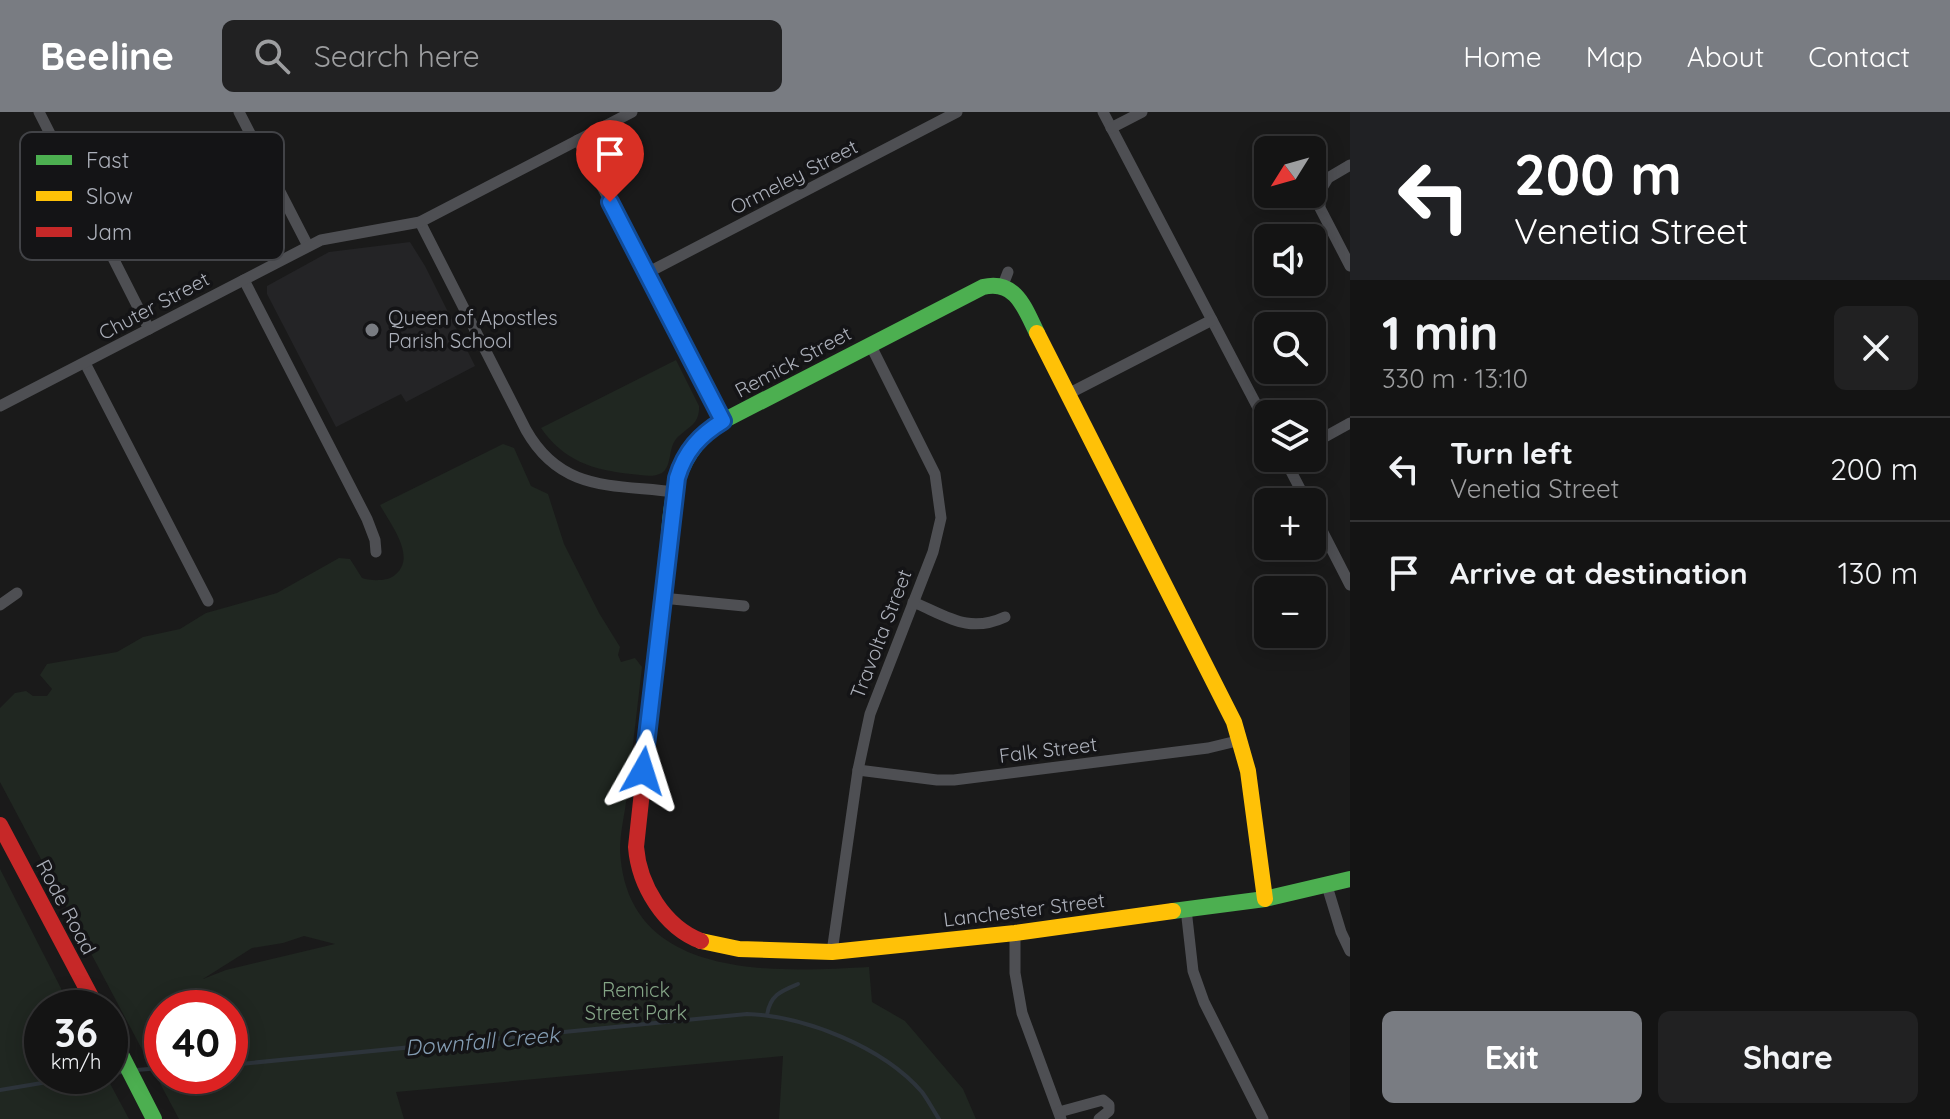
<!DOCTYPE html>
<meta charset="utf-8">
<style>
body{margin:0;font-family:Quicksand,sans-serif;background:#212122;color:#f1f3f6;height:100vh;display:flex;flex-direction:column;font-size:30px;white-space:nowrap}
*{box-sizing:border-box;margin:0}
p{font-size:26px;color:#9d9ea0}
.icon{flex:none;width:44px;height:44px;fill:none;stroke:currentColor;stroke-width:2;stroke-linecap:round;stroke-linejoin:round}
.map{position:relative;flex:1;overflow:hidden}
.panel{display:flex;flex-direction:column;background:#141414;width:600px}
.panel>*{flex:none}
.top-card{background:#202124;color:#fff;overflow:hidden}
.needle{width:52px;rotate:233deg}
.fabs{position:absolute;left:1254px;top:24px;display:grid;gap:16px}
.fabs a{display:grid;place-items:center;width:72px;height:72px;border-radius:12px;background:#141414;box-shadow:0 4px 20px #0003,0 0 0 2px #333334;font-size:40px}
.speed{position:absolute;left:24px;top:878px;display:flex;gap:16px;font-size:40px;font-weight:700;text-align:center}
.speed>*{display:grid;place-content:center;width:104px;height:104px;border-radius:50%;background:#141414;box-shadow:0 4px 20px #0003,0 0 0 2px #333334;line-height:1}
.speed small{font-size:20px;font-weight:400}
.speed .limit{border:12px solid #d22;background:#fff;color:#111}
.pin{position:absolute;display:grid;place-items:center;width:68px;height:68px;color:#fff;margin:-82px -34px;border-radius:50% 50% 50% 0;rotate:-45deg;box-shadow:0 0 8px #0007}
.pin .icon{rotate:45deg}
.me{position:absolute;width:88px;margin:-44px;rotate:6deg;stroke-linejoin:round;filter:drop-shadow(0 0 6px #0008)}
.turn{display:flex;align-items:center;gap:28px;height:168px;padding:0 32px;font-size:36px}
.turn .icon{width:104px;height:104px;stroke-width:2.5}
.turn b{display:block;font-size:56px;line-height:68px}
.round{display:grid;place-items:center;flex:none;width:84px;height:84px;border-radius:12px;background:#212122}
.overview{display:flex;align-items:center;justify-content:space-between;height:136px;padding:0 32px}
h1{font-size:48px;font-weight:700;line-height:60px}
.primary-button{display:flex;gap:16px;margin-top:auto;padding:16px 32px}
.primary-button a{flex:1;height:92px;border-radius:12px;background:#797c82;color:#fff;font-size:32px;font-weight:700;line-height:92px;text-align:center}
.primary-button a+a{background:#212122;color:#f1f3f6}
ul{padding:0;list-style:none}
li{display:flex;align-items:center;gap:24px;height:104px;padding:0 32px;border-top:2px solid #333334}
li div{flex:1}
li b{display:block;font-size:30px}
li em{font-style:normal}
header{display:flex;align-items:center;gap:48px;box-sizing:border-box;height:112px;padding:0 40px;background:#797c82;color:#fff}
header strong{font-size:38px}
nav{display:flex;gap:44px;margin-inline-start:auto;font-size:28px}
.search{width:560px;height:72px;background:#212122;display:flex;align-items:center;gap:20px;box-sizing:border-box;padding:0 28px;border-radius:12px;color:#9d9ea0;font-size:30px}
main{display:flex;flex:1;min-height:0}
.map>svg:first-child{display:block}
.built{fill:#242426}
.green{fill:#202721;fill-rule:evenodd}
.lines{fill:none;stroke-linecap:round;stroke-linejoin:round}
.stream{stroke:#2d343b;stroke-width:4}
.street{stroke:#4e4f53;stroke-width:11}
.fast{stroke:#4caf50;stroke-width:16}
.slow{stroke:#ffc107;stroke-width:16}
.jam{stroke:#c62828;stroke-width:16}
.route-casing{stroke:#114b97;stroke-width:20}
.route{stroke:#1a73e8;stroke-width:14}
.poi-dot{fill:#797c82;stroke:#141416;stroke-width:3}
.labels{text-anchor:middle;stroke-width:7;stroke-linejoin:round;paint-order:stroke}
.street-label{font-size:20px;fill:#acb0ba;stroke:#141416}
.poi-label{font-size:20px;fill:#acb0ba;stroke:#141416;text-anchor:start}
.park-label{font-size:20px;fill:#84a486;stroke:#141416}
.water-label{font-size:22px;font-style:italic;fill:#849db3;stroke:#141416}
.key{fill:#141416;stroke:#424347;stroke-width:2}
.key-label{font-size:22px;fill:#acb0ba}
</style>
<header>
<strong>Beeline</strong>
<div class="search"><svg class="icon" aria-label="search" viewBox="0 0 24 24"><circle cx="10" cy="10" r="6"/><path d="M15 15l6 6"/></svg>Search here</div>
<nav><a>Home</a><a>Map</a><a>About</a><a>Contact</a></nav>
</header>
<main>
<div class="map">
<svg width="1350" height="1007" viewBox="0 0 1350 1007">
<rect width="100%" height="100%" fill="#1a1a1a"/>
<polygon class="built" points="410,130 425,154 475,254 406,290 401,282 336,315 267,182 267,174 329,140"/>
<g class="green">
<path d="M676,248L699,294C700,313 687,315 676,327C668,337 672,354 662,361C652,366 642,363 631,362C593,358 564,349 541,316Z"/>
<path d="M503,332L514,336L531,374L548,382L564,432L599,501L620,535L618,543L621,550L635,546L642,555C637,598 632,641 627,683C625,701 620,720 620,738C626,870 775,860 869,855L872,890L905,909L963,977L976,1007H779L783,944L396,980L404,1007H179L0,670V596L15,581L26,579L33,584H47L52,577L40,563L47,552L117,540L143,525L180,517L206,501L277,481L339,446L350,447L362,466C370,469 386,469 392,465C420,448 390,412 380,393ZM304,824L335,832L226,858L203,867L252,836L283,831ZM162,896H230V964H162Z"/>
<polygon points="0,757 71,896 42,896 42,964 106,964 129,1007 0,1007"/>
</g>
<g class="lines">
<g class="stream">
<path d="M767,903C770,883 781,879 798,872"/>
<path d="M230,953L747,902C805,904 883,935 922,980C928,988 933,998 939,1007"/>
<polyline points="136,958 162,956"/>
<polyline points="110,961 124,960"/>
<polyline points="0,978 83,964"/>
</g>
<g class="street">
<polyline points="39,0 149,217"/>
<polyline points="239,0 308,134"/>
<polyline points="1103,0 1268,315"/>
<polyline points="1111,16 1142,0"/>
<polyline points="578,28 723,309"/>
<polyline points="1312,76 1320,79 1320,96 1350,154"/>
<polyline points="1320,79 1328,66 1350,53"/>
<path d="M420,110L526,318C561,380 612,372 674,380"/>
<polyline points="647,161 957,0"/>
<polyline points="244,168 367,407 375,428 376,440"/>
<polyline points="1003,173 1008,160"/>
<polyline points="85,251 208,489"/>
<polyline points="1068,282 1212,208"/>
<polyline points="0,294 321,128 420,110 632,0"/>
<polyline points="1312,332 1350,311"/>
<polyline points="1284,346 1307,390"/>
<polyline points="1312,399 1350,473"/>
<polyline points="662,486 744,494"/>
<path d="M913,490C947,504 968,522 1005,505"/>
<polyline points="0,493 17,481"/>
<polyline points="858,658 937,668 954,668 1208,636 1241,628"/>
<polyline points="1327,774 1341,820 1350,839"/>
<polyline points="1186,797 1193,859 1204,890 1263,1007"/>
<polyline points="1015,821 1015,861 1022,901 1061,1007"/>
<polyline points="832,840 858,658 870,602 933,440 941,406 935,362 870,232"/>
<polyline points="1059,1000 1103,988 1109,993 1109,999 1099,1007"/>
</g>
<g class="fast">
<path d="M666,458C672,399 667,345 723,309L983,175C1016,167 1025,197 1037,221"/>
<polyline points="1173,799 1265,787 1350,767"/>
<polyline points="110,921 154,1007"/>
</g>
<g class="slow">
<polyline points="1037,221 1234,610 1248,659 1265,787"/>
<polyline points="701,829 739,837 832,840 1015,821 1173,799"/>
</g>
<g class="jam">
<path d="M666,458L636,735C639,773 664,815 701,829"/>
<polyline points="0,713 97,896"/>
</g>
</g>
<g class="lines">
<defs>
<path id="route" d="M610,90L723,309C700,323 685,339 677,366L643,659"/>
</defs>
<use href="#route" class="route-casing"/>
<use href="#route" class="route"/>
</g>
<circle class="poi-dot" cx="372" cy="218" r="8"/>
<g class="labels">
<g class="street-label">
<text transform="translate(794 65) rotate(-27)" y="7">Ormeley Street</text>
<text transform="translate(154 194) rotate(-28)" y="7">Chuter Street</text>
<text transform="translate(793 250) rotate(-28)" y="7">Remick Street</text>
<text transform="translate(881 522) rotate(-69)" y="7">Travolta Street</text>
<text transform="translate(1048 638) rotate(-7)" y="7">Falk Street</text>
<text transform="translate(66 795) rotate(62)" y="7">Rode Road</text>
<text transform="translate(1024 798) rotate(-7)" y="7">Lanchester Street</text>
</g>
<g class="poi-label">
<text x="388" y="213">Queen of Apostles<tspan x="388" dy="23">Parish School</tspan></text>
</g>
<g class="park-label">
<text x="636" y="885">Remick<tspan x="636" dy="23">Street Park</tspan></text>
</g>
<g class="water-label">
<text transform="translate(482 929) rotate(-5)" y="8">Downfall Creek</text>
</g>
</g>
<rect x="20" y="20" width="264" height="128" rx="12" class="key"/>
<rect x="36" y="43" width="36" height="10" fill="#4caf50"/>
<rect x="36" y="79" width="36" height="10" fill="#ffc107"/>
<rect x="36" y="115" width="36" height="10" fill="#c62828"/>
<g class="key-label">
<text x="86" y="56">Fast</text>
<text x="86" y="92">Slow</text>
<text x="86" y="128">Jam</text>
</g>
</svg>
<div class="fabs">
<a><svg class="needle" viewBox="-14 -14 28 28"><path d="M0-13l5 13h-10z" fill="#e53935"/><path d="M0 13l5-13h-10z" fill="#9d9ea0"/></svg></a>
<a><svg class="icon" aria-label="sound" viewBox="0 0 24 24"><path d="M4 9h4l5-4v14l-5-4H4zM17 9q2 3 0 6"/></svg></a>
<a><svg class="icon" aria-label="search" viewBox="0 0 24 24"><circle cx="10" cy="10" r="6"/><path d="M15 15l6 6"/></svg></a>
<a><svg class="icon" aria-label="layers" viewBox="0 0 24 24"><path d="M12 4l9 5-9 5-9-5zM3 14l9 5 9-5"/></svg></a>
<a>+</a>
<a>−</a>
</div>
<div class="speed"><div>36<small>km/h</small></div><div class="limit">40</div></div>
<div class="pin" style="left:610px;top:90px;background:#d93025"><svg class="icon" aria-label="arrive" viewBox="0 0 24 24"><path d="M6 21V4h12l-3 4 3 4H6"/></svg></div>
<svg class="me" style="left:643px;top:659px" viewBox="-20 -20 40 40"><path d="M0-17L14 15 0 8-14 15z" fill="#1a73e8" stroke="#fff" stroke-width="4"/></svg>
</div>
<section class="panel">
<div class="top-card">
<div class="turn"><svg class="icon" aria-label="left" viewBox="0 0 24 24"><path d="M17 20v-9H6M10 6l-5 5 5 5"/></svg><div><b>200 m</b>Venetia Street</div></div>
</div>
<div class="overview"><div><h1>1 min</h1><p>330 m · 13:10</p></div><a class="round"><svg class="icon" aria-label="close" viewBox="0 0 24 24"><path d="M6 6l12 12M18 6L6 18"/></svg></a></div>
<ul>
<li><svg class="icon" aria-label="left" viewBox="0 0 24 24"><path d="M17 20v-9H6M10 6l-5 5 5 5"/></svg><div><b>Turn left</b><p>Venetia Street</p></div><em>200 m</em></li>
<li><svg class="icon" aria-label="arrive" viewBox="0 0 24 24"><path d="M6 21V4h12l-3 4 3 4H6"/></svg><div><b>Arrive at destination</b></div><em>130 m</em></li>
</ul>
<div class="primary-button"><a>Exit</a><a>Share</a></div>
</section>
</main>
